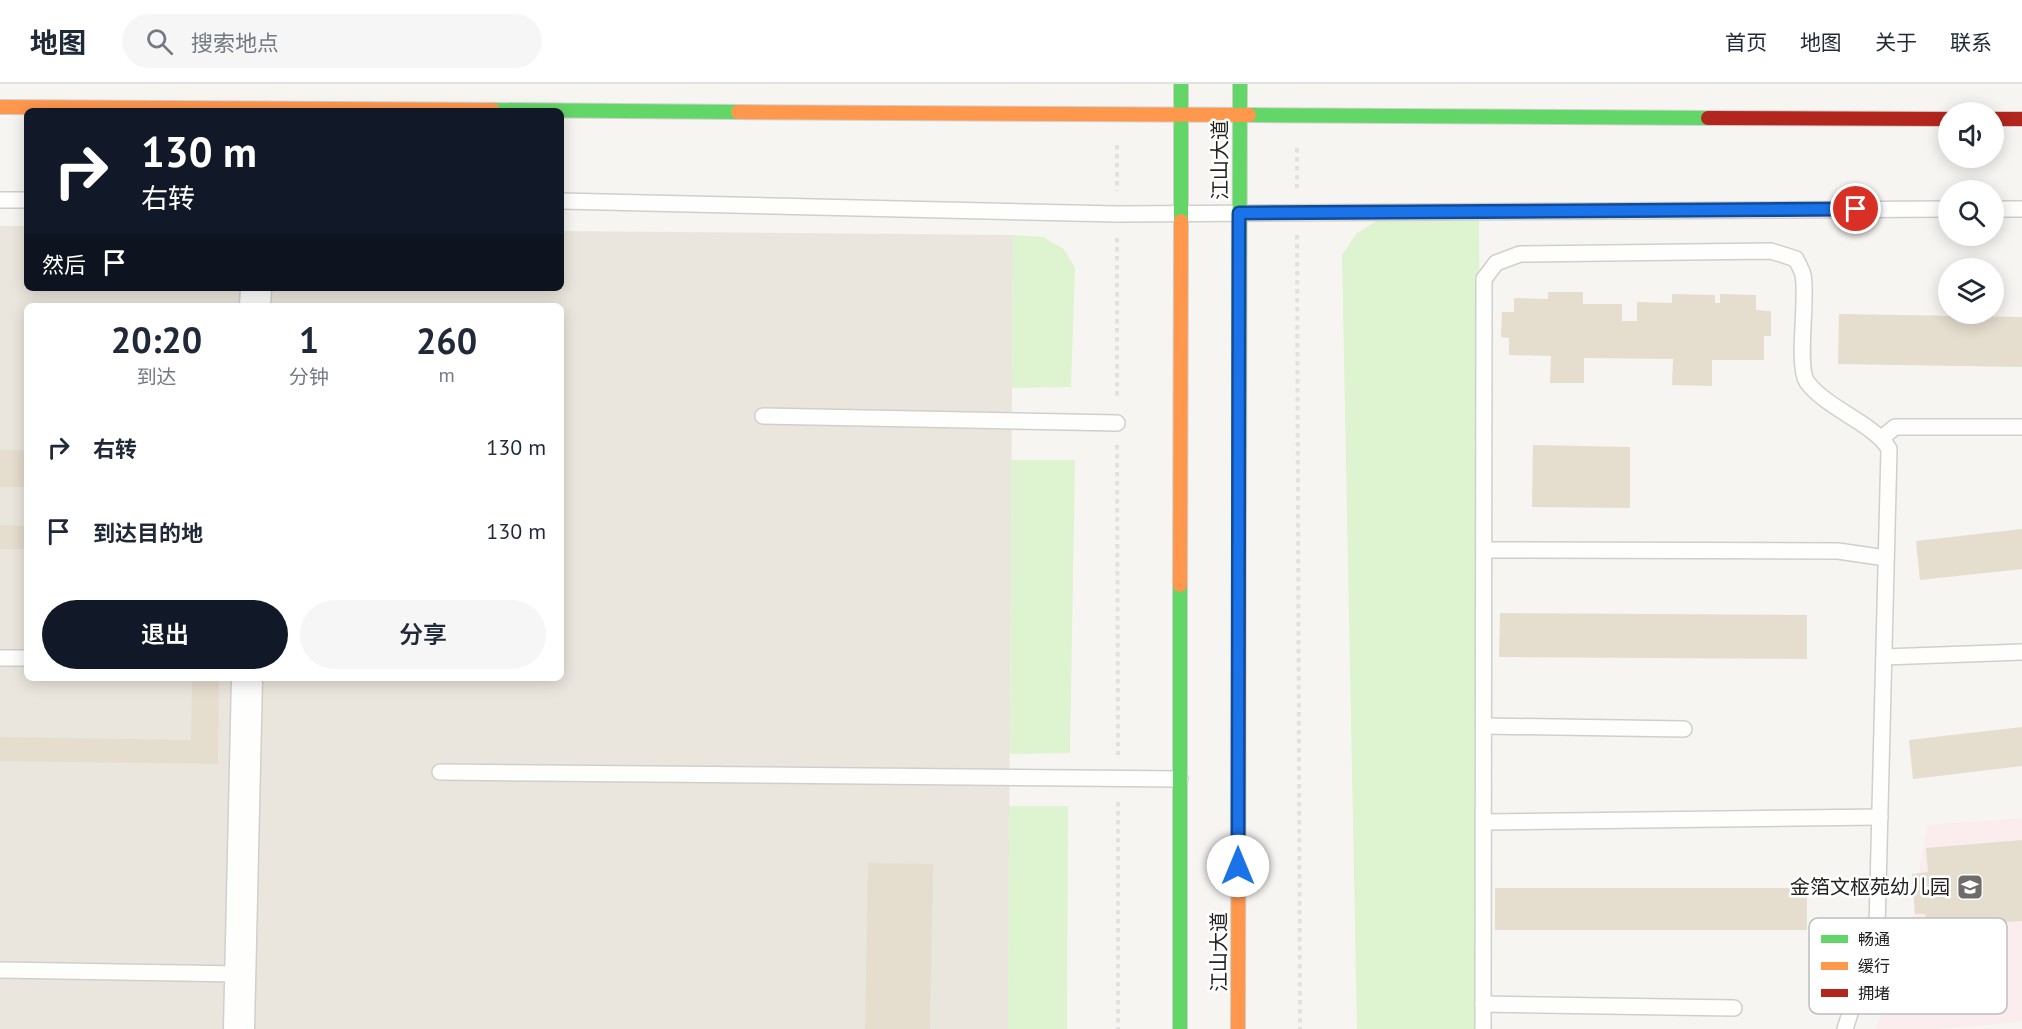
<!DOCTYPE html>
<html lang="zh">
<meta charset="utf-8">
<style>
body{margin:0;font-family:"PT Sans","Noto Sans SC",sans-serif;background:#f6f6f7;color:#1f2937;height:100vh;display:flex;flex-direction:column;font-size:22px;white-space:nowrap}
*{box-sizing:border-box;margin:0}
p{font-size:20px;color:#747a83}
.icon{flex:none;width:33px;height:33px;fill:none;stroke:currentColor;stroke-width:2;stroke-linecap:round;stroke-linejoin:round}
.map{position:relative;flex:1;overflow:hidden}
.drawer{position:absolute;left:24px;top:219px;width:540px;height:378px;display:flex;flex-direction:column;background:#fff;border-radius:9px;box-shadow:0 3px 15px #0003}
.drawer>*{flex:none}
.hud{position:absolute;left:24px;top:24px;width:540px;height:183px;border-radius:9px;box-shadow:0 3px 15px #0003;background:#111827;color:#fff;overflow:hidden}
.tools{position:absolute;left:1938px;top:18px;display:grid;gap:12px}
.tools a{display:grid;place-items:center;width:66px;height:66px;border-radius:50%;background:#fff;box-shadow:0 3px 15px #0003;font-size:30px}
.pin{position:absolute;display:grid;place-items:center;width:51px;height:51px;color:#fff;margin:-26px;border:3px solid #fff;border-radius:50%;box-shadow:0 2px 6px #0007}
.me{position:absolute;width:66px;margin:-33px;rotate:0deg;stroke-linejoin:round;filter:drop-shadow(0 0 4px #0008)}
.turn{display:flex;align-items:center;gap:21px;height:126px;padding:0 18px;font-size:27px}
.turn .icon{width:78px;height:78px;stroke-width:2.5}
.turn b{display:block;font-size:42px;line-height:51px}
.then{display:flex;align-items:center;height:57px;padding:0 18px;background:#0003;gap:12px;font-size:22px}
.eta{display:flex;justify-content:space-evenly;align-items:center;height:102px;text-align:center}
.eta b{font-size:36px;font-weight:600;line-height:42px}
.action{display:flex;gap:12px;margin-top:auto;padding:12px 18px}
.action a{flex:1;height:69px;border-radius:36px;background:#111827;color:#fff;font-size:24px;font-weight:600;line-height:69px;text-align:center}
.action a+a{background:#f6f6f7;color:#1f2937}
ul{padding:0;list-style:none}
li{display:flex;align-items:center;gap:18px;height:84px;padding:0 18px}
li div{flex:1}
li b{display:block;font-size:22px}
li em{font-style:normal}
header{display:flex;align-items:center;gap:36px;box-sizing:border-box;height:84px;padding:0 30px;background:#fff;border-bottom:2px solid #e0e1e3}
header strong{font-size:28px}
nav{display:flex;gap:33px;margin-inline-start:auto;font-size:21px}
.search{width:420px;height:54px;background:#f6f6f7;display:flex;align-items:center;gap:15px;box-sizing:border-box;padding:0 21px;border-radius:33px;color:#747a83;font-size:22px}
.map>svg:first-child{display:block}
.built{fill:#ebe6dd;fill-rule:evenodd}
.education{fill:#fbecee}
.green{fill:#def3d0}
.building{fill:#e5ddce}
.lines{fill:none;stroke-linecap:round;stroke-linejoin:round}
.lane-casing{stroke:#d1cfcc;stroke-width:18}
.street-casing{stroke:#d1cfcc;stroke-width:33}
.fast-casing{stroke:#d1cfcc;stroke-width:16}
.slow-casing{stroke:#d1cfcc;stroke-width:16}
.jam-casing{stroke:#d1cfcc;stroke-width:16}
.path{stroke:#e2e1df;stroke-width:4;stroke-dasharray:4.5 4.5;stroke-linecap:butt}
.lane{stroke:#fefefd;stroke-width:15}
.street{stroke:#fefefd;stroke-width:30}
.fast{stroke:#63d668;stroke-width:14}
.slow{stroke:#ff974d;stroke-width:14}
.jam{stroke:#b3261e;stroke-width:14}
.route-casing{stroke:#114b97;stroke-width:15}
.route{stroke:#1a73e8;stroke-width:10}
.labels{text-anchor:middle;stroke-width:5;stroke-linejoin:round;paint-order:stroke}
.street-label{font-size:20px;fill:#242220;stroke:#fff}
.poi-label{font-size:20px;fill:#242220;stroke:#fff;text-anchor:end}
.key{fill:#fff;stroke:#bdbdbc;stroke-width:1.5}
.key-label{font-size:16px;fill:#242220}
</style>
<header>
<strong>地图</strong>
<div class="search"><svg class="icon" aria-label="search" viewBox="0 0 24 24"><circle cx="10" cy="10" r="6"/><path d="M15 15l6 6"/></svg>搜索地点</div>
<nav><a>首页</a><a>地图</a><a>关于</a><a>联系</a></nav>
</header>
<div class="map">
<svg width="2022" height="945" viewBox="0 0 2022 945">
<rect width="100%" height="100%" fill="#f7f5f1"/>
<path class="built" d="M0,142H27V204H561V147L1013,151L1008,945H0ZM27,222H561V594H27Z"/>
<polygon class="education" points="2022,734 2022,938 1936,945 1876,945 1908,865 1927,741"/>
<g class="green">
<polygon points="1479,124 1483,945 1357,945 1342,171 1356,150 1392,127"/>
<polygon points="1013,151 1043,153 1064,165 1075,184 1071,303 1012,304"/>
<polygon points="1011,376 1075,376 1070,669 1010,670"/>
<polygon points="1009,722 1068,722 1067,945 1008,945"/>
</g>
<g class="building">
<polygon points="1548,208 1583,208 1583,220 1622,220 1622,237 1637,237 1637,218 1672,219 1672,210 1715,211 1715,219 1720,219 1720,210 1756,211 1756,226 1771,227 1771,252 1764,252 1764,276 1712,276 1712,302 1672,301 1673,275 1584,274 1584,299 1550,299 1551,272 1509,271 1509,254 1501,253 1502,228 1514,228 1514,214 1548,215"/>
<polygon points="1839,230 2022,233 2022,283 1838,280"/>
<polygon points="1533,361 1630,363 1630,424 1532,423"/>
<rect x="0" y="366" width="27" height="37"/>
<polygon points="0,441 27,442 27,465 0,465"/>
<polygon points="2022,445 2022,485 1920,496 1916,457"/>
<polygon points="1500,529 1807,531 1807,575 1499,573"/>
<polygon points="192,597 219,597 218,680 0,677 0,653 191,656"/>
<polygon points="2022,643 2022,682 1913,695 1909,656"/>
<polygon points="2022,756 2022,837 2004,838 2005,853 1928,859 1925,830 1915,830 1912,790 1928,788 1926,764"/>
<polygon points="868,779 933,780 930,945 865,945"/>
<rect x="1495" y="804" width="312" height="42"/>
</g>
<g class="lines">
<defs>
<g id="lane">
<polyline points="0,116 27,116"/>
<polyline points="561,117 1117,130 1948,125"/>
<polyline points="1994,125 2022,125"/>
<polyline points="763,332 1117,339"/>
<polyline points="1883,353 1895,343 2022,343"/>
<polyline points="1485,466 1838,467 1886,474"/>
<polyline points="1884,573 2022,568"/>
<polyline points="0,574 27,574"/>
<polyline points="1484,642 1684,645"/>
<polyline points="440,688 1180,695"/>
<polyline points="1484,738 1880,733"/>
<polyline points="0,886 240,890"/>
<polyline points="1483,920 1734,924"/>
<path d="M1483,945L1484,195L1496,179L1520,170L1771,167L1796,175C1798,180 1802,186 1803,191C1808,214 1796,282 1807,298C1827,325 1875,340 1889,365L1877,844L1845,945"/>
</g>
<g id="street">
<polyline points="255,222 256,204"/>
<polyline points="239,945 247,594"/>
</g>
<g id="fast">
<polyline points="493,26 738,28"/>
<polyline points="1249,31 1708,34"/>
<polyline points="1181,137 1181,0"/>
<polyline points="1239,445 1240,0"/>
<polyline points="1180,945 1180,501"/>
</g>
<g id="slow">
<polyline points="0,23 493,26"/>
<polyline points="738,28 1249,31"/>
<polyline points="1180,501 1181,137"/>
<polyline points="1238,945 1239,445"/>
</g>
<g id="jam">
<polyline points="1708,34 1948,35"/>
<polyline points="1994,35 2022,35"/>
</g>
</defs>
<use href="#lane" class="lane-casing"/>
<use href="#street" class="street-casing"/>
<use href="#fast" class="fast-casing"/>
<use href="#slow" class="slow-casing"/>
<use href="#jam" class="jam-casing"/>
<g class="path">
<polyline points="1117,61 1117,107"/>
<polyline points="1297,64 1297,104"/>
<polyline points="1297,151 1300,945"/>
<polyline points="1117,154 1117,314"/>
<polyline points="1117,361 1118,671"/>
<polyline points="1118,718 1118,945"/>
</g>
<use href="#lane" class="lane"/>
<use href="#street" class="street"/>
<use href="#fast" class="fast"/>
<use href="#slow" class="slow"/>
<use href="#jam" class="jam"/>
</g>
<g class="lines">
<defs>
<polyline id="route" points="1238,782 1239,129 1856,125"/>
</defs>
<use href="#route" class="route-casing"/>
<use href="#route" class="route"/>
</g>
<defs>
<symbol id="school-square" viewBox="-11 -11 22 22"><rect x="-9" y="-9" width="18" height="18" rx="4" fill="#6e6c69" stroke="#fff"/><path d="M0-5L7-2L0 1L-7-2ZM-4 1L0 2.5L4 1V4Q0 6-4 4Z" fill="#fff"/></symbol>
</defs>
<g fill-rule="evenodd">
<use href="#school-square" x="1955" y="788" width="30" height="30"/>
</g>
<g class="labels">
<g class="street-label">
<text transform="translate(1220 76) rotate(-90)" y="7">江山大道</text>
<text transform="translate(1219 868) rotate(-90)" y="7">江山大道</text>
</g>
<g class="poi-label">
<text x="1950" y="810">金箔文枢苑幼儿园</text>
</g>
</g>
<rect x="1809" y="834" width="198" height="96" rx="9" class="key"/>
<rect x="1821" y="851" width="27" height="8" fill="#63d668"/>
<rect x="1821" y="878" width="27" height="8" fill="#ff974d"/>
<rect x="1821" y="905" width="27" height="8" fill="#b3261e"/>
<g class="key-label">
<text x="1858" y="861">畅通</text>
<text x="1858" y="888">缓行</text>
<text x="1858" y="915">拥堵</text>
</g>
</svg>
<div class="tools">
<a><svg class="icon" aria-label="sound" viewBox="0 0 24 24"><path d="M4 9h4l5-4v14l-5-4H4zM17 9q2 3 0 6"/></svg></a>
<a><svg class="icon" aria-label="search" viewBox="0 0 24 24"><circle cx="10" cy="10" r="6"/><path d="M15 15l6 6"/></svg></a>
<a><svg class="icon" aria-label="layers" viewBox="0 0 24 24"><path d="M12 4l9 5-9 5-9-5zM3 14l9 5 9-5"/></svg></a>
</div>
<div class="pin" style="left:1856px;top:125px;background:#d93025"><svg class="icon" aria-label="arrive" viewBox="0 0 24 24"><path d="M6 21V4h12l-3 4 3 4H6"/></svg></div>
<svg class="me" style="left:1238px;top:782px" viewBox="-20 -20 40 40"><circle r="19" fill="#fff"/><path d="M0-13L10 11 0 6-10 11z" fill="#1a73e8"/></svg>
<div class="hud">
<div class="turn"><svg class="icon" aria-label="right" viewBox="0 0 24 24"><path d="M7 20v-9h11M14 6l5 5-5 5"/></svg><div><b>130 m</b>右转</div></div>
<div class="then">然后<svg class="icon" aria-label="arrive" viewBox="0 0 24 24"><path d="M6 21V4h12l-3 4 3 4H6"/></svg></div>
</div>
<section class="drawer">
<div class="eta">
<div><b>20:20</b><p>到达</p></div>
<div><b>1</b><p>分钟</p></div>
<div><b>260</b><p>m</p></div>
</div>
<ul>
<li><svg class="icon" aria-label="right" viewBox="0 0 24 24"><path d="M7 20v-9h11M14 6l5 5-5 5"/></svg><div><b>右转</b></div><em>130 m</em></li>
<li><svg class="icon" aria-label="arrive" viewBox="0 0 24 24"><path d="M6 21V4h12l-3 4 3 4H6"/></svg><div><b>到达目的地</b></div><em>130 m</em></li>
</ul>
<div class="action"><a>退出</a><a>分享</a></div>
</section>
</div>
